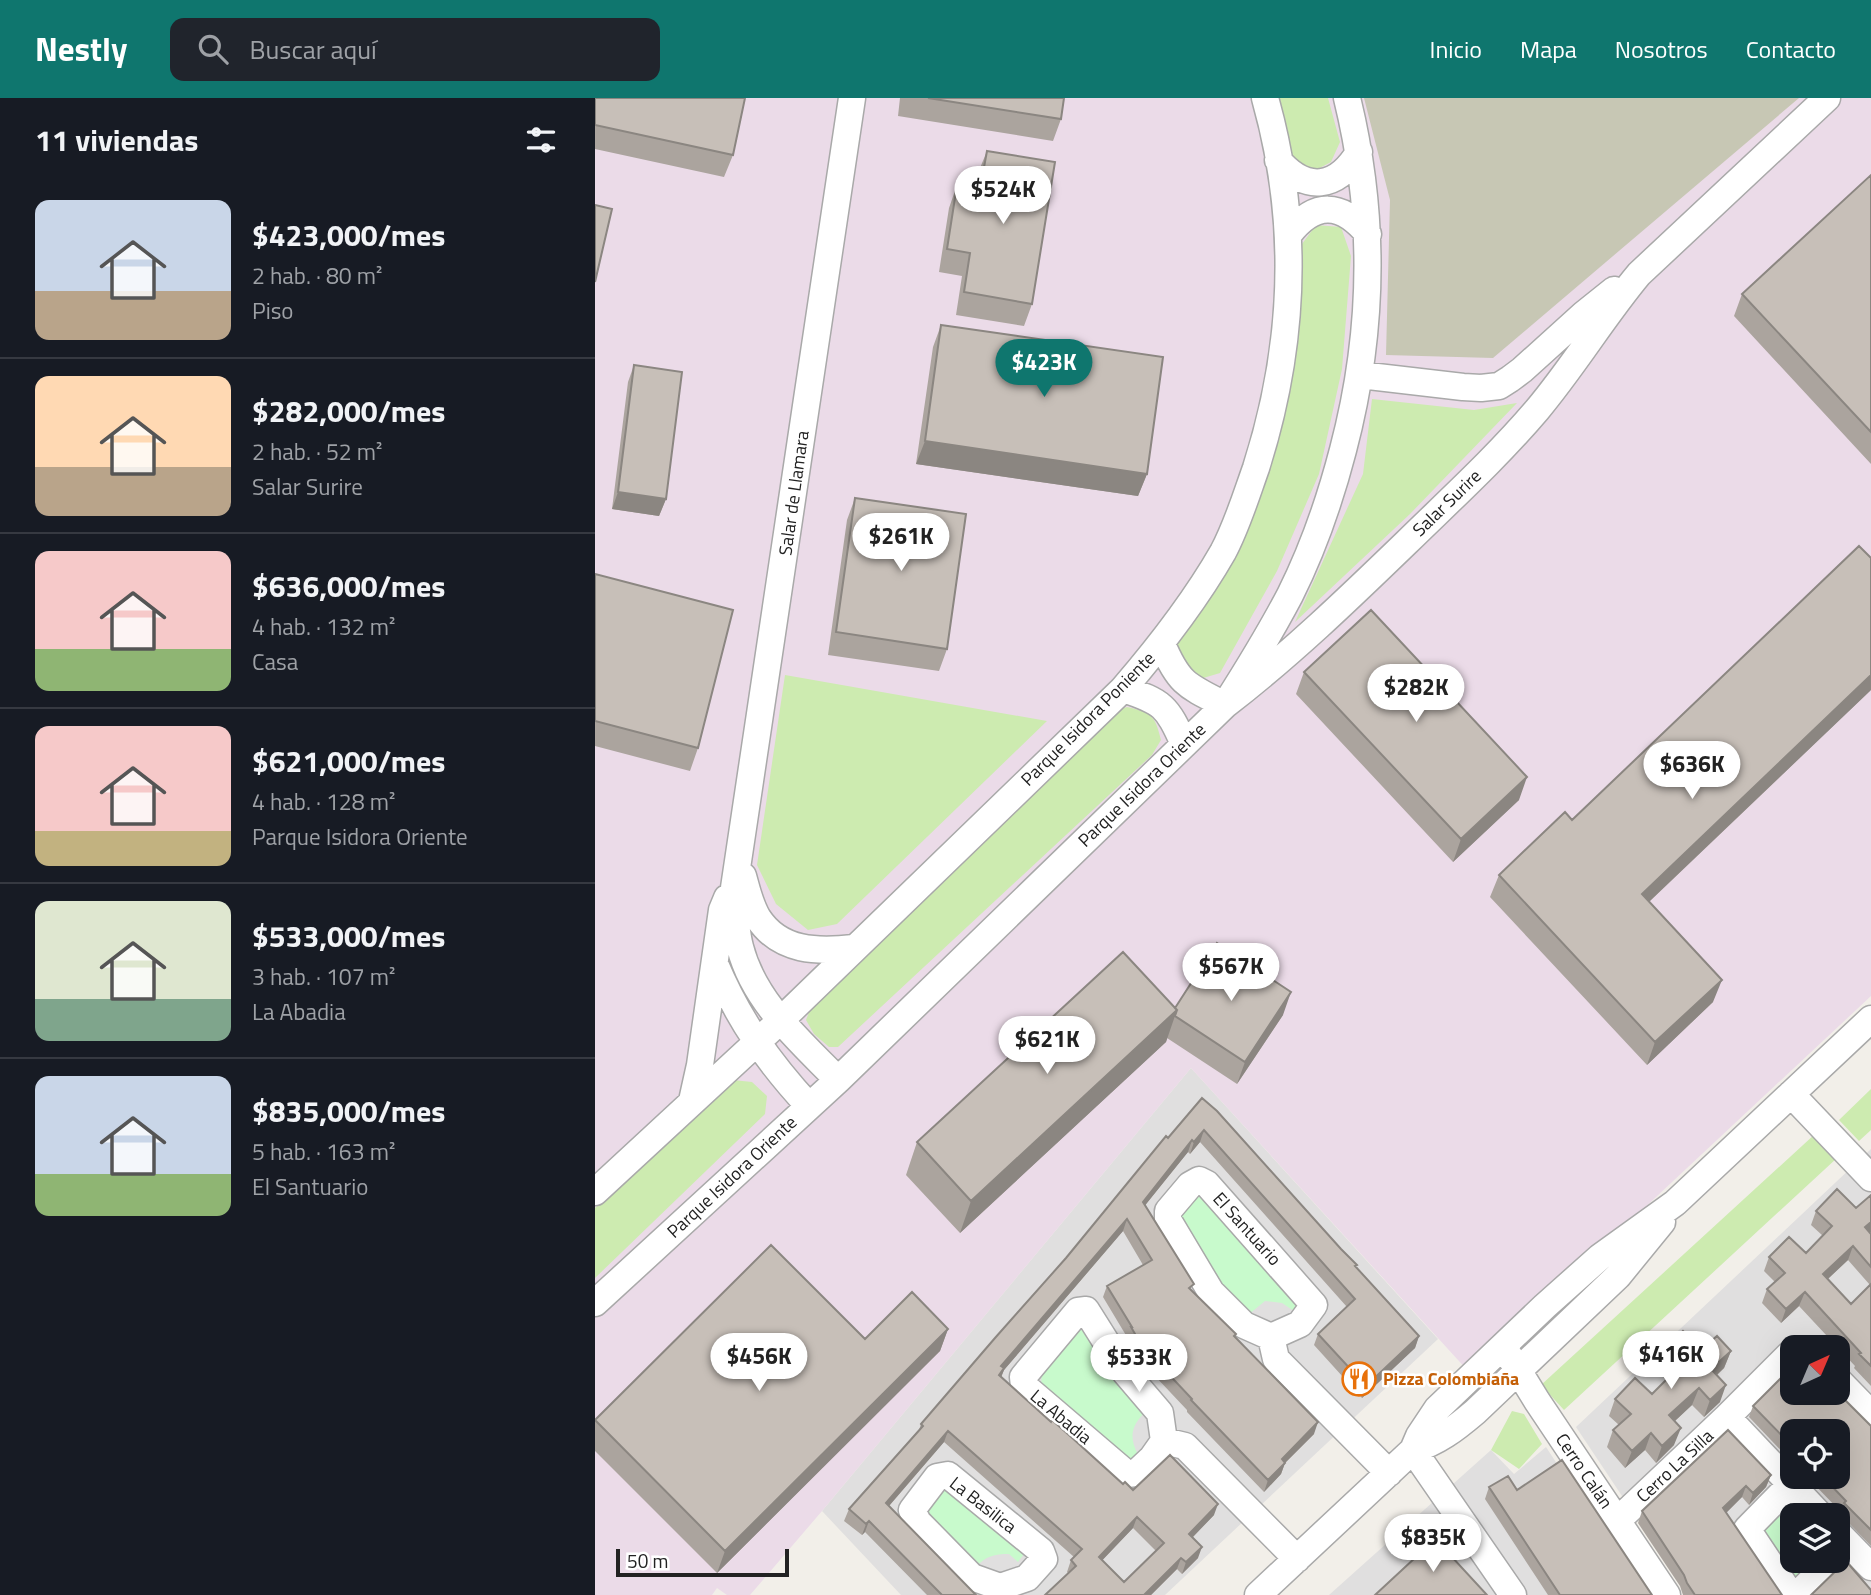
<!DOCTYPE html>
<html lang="es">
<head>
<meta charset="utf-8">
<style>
  body { margin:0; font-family:"Titillium Web",sans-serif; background:#20242c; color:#f1f3f6; height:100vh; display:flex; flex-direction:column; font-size:26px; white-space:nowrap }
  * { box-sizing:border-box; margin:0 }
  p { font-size:23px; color:#9ea1a6 }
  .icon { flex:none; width:38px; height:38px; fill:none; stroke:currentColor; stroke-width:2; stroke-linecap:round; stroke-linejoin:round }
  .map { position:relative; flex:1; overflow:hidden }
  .details { display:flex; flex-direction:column; background:#171b24; width:595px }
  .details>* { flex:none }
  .needle { width:46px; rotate:44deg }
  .buttons { position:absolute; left:1185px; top:1237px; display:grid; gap:14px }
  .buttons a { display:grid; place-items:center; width:70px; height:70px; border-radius:14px; background:#171b24; box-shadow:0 7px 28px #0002; font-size:35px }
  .scale { position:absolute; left:21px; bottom:18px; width:173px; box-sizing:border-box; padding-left:7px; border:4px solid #222; border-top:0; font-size:19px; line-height:24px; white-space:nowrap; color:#222; -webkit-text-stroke:5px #fff; paint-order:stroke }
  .price { position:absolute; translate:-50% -60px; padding:0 16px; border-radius:24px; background:#fff; color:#222; font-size:23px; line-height:46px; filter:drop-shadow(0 2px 4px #0008) }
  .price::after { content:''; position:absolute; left:50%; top:42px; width:21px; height:16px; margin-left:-10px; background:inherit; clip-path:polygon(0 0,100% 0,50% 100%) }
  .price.on { background:#0f766e; color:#fff }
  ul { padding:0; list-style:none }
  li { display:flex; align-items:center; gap:21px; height:175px; padding:0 35px }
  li+li { border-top:2px solid #363941 }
  li span { display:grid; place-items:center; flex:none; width:196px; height:140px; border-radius:14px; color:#555 }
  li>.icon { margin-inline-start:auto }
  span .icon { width:84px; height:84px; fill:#fffc; stroke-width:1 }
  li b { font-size:30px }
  h2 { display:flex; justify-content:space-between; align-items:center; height:84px; padding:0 35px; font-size:30px }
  header { display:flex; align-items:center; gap:42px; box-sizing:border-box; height:98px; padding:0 35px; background:#0f766e; color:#fff }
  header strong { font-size:33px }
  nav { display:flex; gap:38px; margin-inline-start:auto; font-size:24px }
  .search { width:490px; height:63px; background:#20242c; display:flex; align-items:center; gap:18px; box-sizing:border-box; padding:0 24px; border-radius:14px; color:#9ea1a6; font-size:26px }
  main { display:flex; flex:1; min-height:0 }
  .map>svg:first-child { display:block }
  .residential { fill:#e0dfdf; fill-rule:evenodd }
  .industrial { fill:#ebdbe8 }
  .construction { fill:#c7c7b4 }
  .grass { fill:#cdebb0 }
  .park { fill:#c8facc }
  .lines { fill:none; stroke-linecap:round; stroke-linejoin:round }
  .minor-casing { stroke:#a9a9a9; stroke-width:29 }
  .minor { stroke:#fff; stroke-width:26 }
  .wall { fill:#aba49e; fill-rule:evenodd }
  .shaded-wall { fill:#8b8681 }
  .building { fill:#c7bfb8; stroke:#8b8681; stroke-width:2; fill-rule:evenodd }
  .labels { text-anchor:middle; stroke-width:5; stroke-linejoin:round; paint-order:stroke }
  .street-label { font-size:18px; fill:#222; stroke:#fff }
  .food-label { font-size:18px; font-weight:bold; fill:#c56008; stroke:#fff; text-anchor:start }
</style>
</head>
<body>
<header>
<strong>Nestly</strong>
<div class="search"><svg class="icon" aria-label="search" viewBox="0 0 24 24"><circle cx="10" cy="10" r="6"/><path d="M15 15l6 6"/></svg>Buscar aquí</div>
<nav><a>Inicio</a><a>Mapa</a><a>Nosotros</a><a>Contacto</a></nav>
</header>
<main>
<section class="details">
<h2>11 viviendas<svg class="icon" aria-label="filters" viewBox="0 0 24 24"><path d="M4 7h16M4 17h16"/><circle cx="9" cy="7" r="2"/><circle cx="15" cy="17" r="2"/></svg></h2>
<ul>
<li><span style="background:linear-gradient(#c9d6e8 65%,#b9a48a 0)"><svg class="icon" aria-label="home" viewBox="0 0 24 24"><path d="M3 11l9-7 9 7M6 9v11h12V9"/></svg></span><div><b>$423,000/mes</b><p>2 hab. · 80 m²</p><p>Piso</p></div></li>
<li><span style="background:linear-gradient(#ffd9b3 65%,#b9a48a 0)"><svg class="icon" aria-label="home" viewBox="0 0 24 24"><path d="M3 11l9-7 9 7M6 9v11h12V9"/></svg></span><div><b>$282,000/mes</b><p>2 hab. · 52 m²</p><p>Salar Surire</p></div></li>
<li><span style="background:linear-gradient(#f6c9c9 70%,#8fb573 0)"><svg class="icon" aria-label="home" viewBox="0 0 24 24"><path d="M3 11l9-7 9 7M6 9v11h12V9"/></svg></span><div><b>$636,000/mes</b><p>4 hab. · 132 m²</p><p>Casa</p></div></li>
<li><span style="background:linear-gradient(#f6c9c9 75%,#c2b280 0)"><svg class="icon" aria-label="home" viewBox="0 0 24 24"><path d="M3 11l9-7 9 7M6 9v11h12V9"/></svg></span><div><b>$621,000/mes</b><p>4 hab. · 128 m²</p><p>Parque Isidora Oriente</p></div></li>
<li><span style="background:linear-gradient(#dfe7d0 70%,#7fa58c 0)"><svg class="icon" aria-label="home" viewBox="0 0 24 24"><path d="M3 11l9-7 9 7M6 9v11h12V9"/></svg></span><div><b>$533,000/mes</b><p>3 hab. · 107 m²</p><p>La Abadia</p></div></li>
<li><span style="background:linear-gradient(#c9d6e8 70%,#8fb573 0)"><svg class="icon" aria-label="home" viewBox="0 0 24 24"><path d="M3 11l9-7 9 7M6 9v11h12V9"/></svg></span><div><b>$835,000/mes</b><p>5 hab. · 163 m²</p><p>El Santuario</p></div></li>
</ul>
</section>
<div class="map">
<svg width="1276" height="1497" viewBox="0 0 1276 1497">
  <rect width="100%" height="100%" fill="#f2efe9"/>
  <path class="residential" d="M 596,970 L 843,1241 L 570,1497 L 306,1497 L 227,1413 Z
    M 1276,1051 L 1276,1497 L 1093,1497 L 981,1329 ZM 1197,1250 L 1242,1250 L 1242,1295 L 1197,1295 ZM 1197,1334 L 1242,1334 L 1242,1379 L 1197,1379 ZM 1197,1418 L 1242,1418 L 1242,1463 L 1197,1463 Z
    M 951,1349 L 1048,1497 L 734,1497 L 896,1352 L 919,1376 Z"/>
  <path class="industrial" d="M 0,0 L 1276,0 L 1276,898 L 874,1274 L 596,970 L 227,1413 L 155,1497 L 132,1497 L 122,1490 L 117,1497 L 0,1497 Z"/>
  <path class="construction" d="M 769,0 L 1204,0 L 898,260 L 791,257 L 795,102 Z"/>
  <path class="grass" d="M 674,0 L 733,0 L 745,44 L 736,64 L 721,72 L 703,68 L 689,52 Z
    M 721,127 L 746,129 L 756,158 L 747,271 L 724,376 L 682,473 L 625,575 L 605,581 L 587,566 L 579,550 L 646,438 L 681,351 L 701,250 L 707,182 L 704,150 Z
    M 777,301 L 879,312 L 922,305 L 815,416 L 700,524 L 768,376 Z
    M 190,577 L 452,623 L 242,826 L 213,832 L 181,806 L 162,767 Z
    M 532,609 C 557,615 560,617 566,642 L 557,657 L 243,949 L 234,949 L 219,936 L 211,922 L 216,909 L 521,613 Z
    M 138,982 L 157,984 L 172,998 L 170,1016 L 0,1180 L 0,1110 Z
    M 1276,991 L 1276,1032 L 1264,1043 L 1244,1022 Z
    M 1220,1036 L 1242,1060 L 969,1312 L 946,1287 Z
    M 917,1313 L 929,1316 L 947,1346 L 924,1371 L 896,1352 Z"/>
  <path class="park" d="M 602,1098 L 611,1100 L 704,1207 L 699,1213 L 687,1205 L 670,1203 L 653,1217 L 631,1196 L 585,1122 L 587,1113 Z
    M 484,1230 L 492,1236 L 516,1278 L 552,1312 C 537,1327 533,1337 543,1357 L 539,1367 L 446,1290 L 447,1270 Z
    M 350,1384 L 429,1456 L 423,1464 L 414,1456 C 399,1456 391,1458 381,1469 L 375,1467 L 327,1408 Z
    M 1192,1401 L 1208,1417 L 1197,1418 L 1197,1463 L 1222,1463 L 1200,1484 L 1165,1432 Z"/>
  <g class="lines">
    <defs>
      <path id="minor" d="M 683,62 C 711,95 742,91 764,54
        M 694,136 C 720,103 746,104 773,136
        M 765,277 L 868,289 L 886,290 L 904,288 L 915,281 L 927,272 L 989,216 L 1019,192
        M 567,546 C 584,586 592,588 630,607 C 695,557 753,501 812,444 C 856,401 902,359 942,312 C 979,268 1008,219 1044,176 L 1232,0
        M 528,591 C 568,604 572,608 589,646
        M 148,778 C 152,792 155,807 163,820 C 185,854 223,854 259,850
        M 120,866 C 143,921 174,965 214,1008
        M 243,982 C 205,943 159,904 145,849 C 140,830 140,810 139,790 L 257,0
        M 1196,996 L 1276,1080
        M 97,1003 L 105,967 L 127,812 L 132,800
        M 604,1082 L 612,1086 L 719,1207 L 705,1226 L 676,1239 L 649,1227 L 616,1194 L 573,1122 L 573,1113 L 595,1087 Z
        M 0,1094 L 186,922 L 528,591 C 565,548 600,503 628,454 C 642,428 651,398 661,370 C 700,248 705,124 670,0
        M 0,1205 L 243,982 L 630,607 C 653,571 675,535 695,497 C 718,451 735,402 748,352 C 779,235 781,118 752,0
        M 491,1212 L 530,1274 L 565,1315 L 569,1343 L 557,1360 L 541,1375 L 532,1376 L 429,1288 L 428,1279 L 483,1213 Z
        M 676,1239 L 681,1261 L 794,1375
        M 915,1259 L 942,1303 L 1072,1497
        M 1242,1281 L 1276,1316
        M 1132,1319 L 1226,1418
        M 569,1343 L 590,1348 L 702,1461
        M 818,1352 L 824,1338 L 842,1311 L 950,1208 L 1005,1159 L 1080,1105 L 1276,921
        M 818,1352 L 918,1497
        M 353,1377 L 446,1453 L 449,1461 L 432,1480 L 405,1489 L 377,1479 L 323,1424 L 317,1412 L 342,1379 Z
        M 1022,1423 L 1132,1319 L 1197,1254
        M 1242,1434 L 1276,1469
        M 663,1497 L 818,1352 C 843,1344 860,1331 880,1314 L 1023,1178 L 1067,1124
        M 1196,1497 L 1152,1431 L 1196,1386
        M 1202,1497 L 1236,1463"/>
    </defs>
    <use href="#minor" class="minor-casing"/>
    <use href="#minor" class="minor"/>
  </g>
  <path class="wall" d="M 0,0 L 138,57 L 129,79 L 0,51 Z
    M 305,0 L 469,0 L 466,21 L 458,43 L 303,18 Z
    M 392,53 L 437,206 L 429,228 L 361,217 L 367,178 L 344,174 L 354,110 L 362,87 L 381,91 L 383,75 Z
    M 1276,77 L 1276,366 L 1139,218 L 1147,196 Z
    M 346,227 L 552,376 L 543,398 L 321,366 L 338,249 Z
    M 39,267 L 71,401 L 64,418 L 17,411 L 33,284 Z
    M 260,400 L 352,551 L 344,573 L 233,557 L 252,422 Z
    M 0,476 L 103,650 L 95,673 L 0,648 Z
    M 709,574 L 924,702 L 858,764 L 701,596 Z
    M 1276,592 L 1054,804 L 1118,904 L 1052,967 L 895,799 L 904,777 L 977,722 Z
    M 580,910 L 688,917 L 642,986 L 572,940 L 571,944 L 365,1135 L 311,1077 L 322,1044 Z
    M 607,1000 L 746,1151 L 762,1167 L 761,1169 L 824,1238 L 820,1250 L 767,1300 L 719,1247 L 723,1236 L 752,1209 L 605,1044 L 595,1056 L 593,1054 L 550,1107 L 597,1193 L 641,1236 L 640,1238 L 719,1336 L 690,1365 L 686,1376 L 669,1394 L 592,1314 L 592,1312 L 542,1259 L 531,1241 L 532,1239 L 508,1199 L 512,1188 L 548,1167 L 528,1133 L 409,1272 L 406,1279 L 528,1386 L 538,1392 L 619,1417 L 598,1439 L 603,1460 L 587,1476 L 582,1471 L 556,1497 L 450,1497 L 473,1475 L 472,1474 L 476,1462 L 479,1459 L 349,1344 L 294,1408 L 381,1497 L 332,1497 L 270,1434 L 267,1437 L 249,1423 L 254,1411 L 324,1332 L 326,1326 L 471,1160 ZM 538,1430 L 561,1453 L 529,1484 L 507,1462 Z
    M 1221,1113 L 1276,1136 L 1276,1288 L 1259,1270 L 1260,1268 L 1204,1208 L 1186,1225 L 1167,1205 L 1172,1191 L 1180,1184 L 1169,1173 L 1174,1159 L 1211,1155 L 1228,1138 L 1216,1127 ZM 1253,1162 L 1275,1187 L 1256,1206 L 1233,1181 Z
    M 353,1231 L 345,1253 L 122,1475 L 0,1353 L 0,1322 L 270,1241 Z
    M 1107,1251 L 1136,1253 L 1129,1270 L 1122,1277 L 1125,1304 L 1109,1319 L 1097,1307 L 1080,1323 L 1079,1347 L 1061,1365 L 1050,1352 L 1030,1370 L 1012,1349 L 1018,1332 L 1024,1327 L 1014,1318 L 1020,1301 L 1057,1296 L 1071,1282 L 1061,1271 L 1067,1254 Z
    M 1158,1308 L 1276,1328 L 1276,1448 L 1245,1416 L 1246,1414 L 1212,1379 L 1242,1379 L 1197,1334 L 1197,1364 L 1154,1319 Z
    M 1176,1377 L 1171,1389 L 1154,1407 L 1147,1399 L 1131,1415 L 1187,1497 L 1088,1497 L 1085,1488 L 1043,1425 L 1047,1413 Z
    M 894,1389 L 922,1392 L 1057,1497 L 953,1497 L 890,1401 Z"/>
  <path class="shaded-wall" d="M 330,343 L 552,376 L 543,398 L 321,366 Z
    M 23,394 L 71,401 L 64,418 L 17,411 Z
    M 1276,577 L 1276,592 L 1038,819 L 1047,796 Z
    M 932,679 L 924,702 L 858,764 L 866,741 Z
    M 1127,882 L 1118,904 L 1052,967 L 1060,944 Z
    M 696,894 L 688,917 L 642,986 L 650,964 Z
    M 582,912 L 571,944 L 365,1135 L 376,1103 Z
    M 609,1032 L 605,1044 L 595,1056 L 599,1044 Z
    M 597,1042 L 593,1054 L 544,1115 L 548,1104 Z
    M 532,1121 L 528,1133 L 409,1272 L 405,1282 L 399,1288 L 406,1268 Z
    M 1276,1124 L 1276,1134 L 1265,1143 L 1270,1129 Z
    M 1258,1148 L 1253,1162 L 1223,1190 L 1228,1176 Z
    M 1210,1194 L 1204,1208 L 1186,1225 L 1191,1211 Z
    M 353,1231 L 345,1253 L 122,1475 L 130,1453 Z
    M 824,1238 L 820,1250 L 767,1300 L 771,1288 Z
    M 1136,1253 L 1129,1270 L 1110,1288 L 1116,1271 Z
    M 1131,1287 L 1125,1304 L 1109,1319 L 1115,1302 Z
    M 1104,1290 L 1097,1307 L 1068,1334 L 1074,1317 Z
    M 723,1324 L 719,1336 L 690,1365 L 686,1376 L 669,1394 L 673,1382 L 687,1361 Z
    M 1086,1330 L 1079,1347 L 1061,1365 L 1067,1348 Z
    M 353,1333 L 349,1344 L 287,1416 L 291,1405 Z
    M 1056,1335 L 1050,1352 L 1030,1370 L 1037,1353 Z
    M 1176,1377 L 1171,1389 L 1154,1407 L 1158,1395 Z
    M 1151,1388 L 1147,1399 L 1124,1422 L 1128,1410 Z
    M 623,1406 L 619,1417 L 590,1447 L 594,1436 Z
    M 542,1419 L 538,1430 L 500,1470 L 504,1459 Z
    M 274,1423 L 270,1434 L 267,1437 L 271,1426 Z
    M 607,1449 L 603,1460 L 587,1476 L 591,1464 Z
    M 863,1450 L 859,1462 L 856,1458 Z
    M 586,1460 L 582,1471 L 556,1497 L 549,1497 Z"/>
  <path class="building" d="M 0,0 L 150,0 L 138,57 L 0,27 Z
    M 333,0 L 469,0 L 466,21 Z
    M 392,53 L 460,64 L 437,206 L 369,194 L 375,155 L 352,151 L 362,87 L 385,91 Z
    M 1276,77 L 1276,334 L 1147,196 Z
    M 0,107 L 17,111 L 0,184 Z
    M 346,227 L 568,259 L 552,376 L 330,343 Z
    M 39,267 L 87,274 L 71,401 L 23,394 Z
    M 260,400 L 371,416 L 352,551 L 241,534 Z
    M 1264,448 L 1276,460 L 1276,577 L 1047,796 L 1127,882 L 1060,944 L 904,777 L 970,714 L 977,722 Z
    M 0,476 L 138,512 L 103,650 L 0,623 Z
    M 776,512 L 932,679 L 866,741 L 709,574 Z
    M 622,845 L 696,894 L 650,964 L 580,918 L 582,912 L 580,910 Z
    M 528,854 L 582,912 L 376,1103 L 322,1044 Z
    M 607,1000 L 622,1013 L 746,1151 L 762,1167 L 760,1168 L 824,1238 L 771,1288 L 723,1236 L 760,1201 L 609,1032 L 599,1044 L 597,1042 L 548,1104 L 599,1186 L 594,1190 L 641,1236 L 639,1238 L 723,1324 L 687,1361 L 690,1365 L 673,1382 L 596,1302 L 597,1301 L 547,1248 L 536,1229 L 537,1229 L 512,1188 L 557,1162 L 532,1121 L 406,1268 L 409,1270 L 404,1277 L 456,1324 L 457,1322 L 474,1337 L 528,1386 L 530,1384 L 538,1392 L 575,1357 L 623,1406 L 594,1436 L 607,1449 L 591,1464 L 586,1460 L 549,1497 L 450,1497 L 481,1468 L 476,1462 L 487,1451 L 353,1333 L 291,1405 L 381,1497 L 347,1497 L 274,1423 L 271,1426 L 254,1411 L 328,1328 L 326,1326 L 400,1240 L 471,1160 L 571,1038 L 573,1040 ZM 542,1419 L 569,1445 L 529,1484 L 504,1459 Z
    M 1242,1091 L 1261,1110 L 1276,1097 L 1276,1124 L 1270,1129 L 1276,1136 L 1276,1169 L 1258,1148 L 1228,1176 L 1256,1206 L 1276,1186 L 1276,1268 L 1264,1256 L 1266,1255 L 1210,1194 L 1191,1211 L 1172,1191 L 1190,1175 L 1174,1159 L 1194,1139 L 1211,1155 L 1237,1128 L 1221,1113 Z
    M 176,1147 L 270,1241 L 317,1194 L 353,1231 L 130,1453 L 0,1322 Z
    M 1088,1233 L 1107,1251 L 1122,1238 L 1136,1253 L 1116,1271 L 1131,1287 L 1115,1302 L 1104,1290 L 1074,1317 L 1086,1330 L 1067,1348 L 1056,1335 L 1037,1353 L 1018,1332 L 1036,1316 L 1020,1301 L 1040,1280 L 1057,1296 L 1083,1270 L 1067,1254 Z
    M 1197,1269 L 1197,1295 L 1242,1295 L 1242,1294 L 1276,1328 L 1276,1432 L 1249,1405 L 1251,1403 L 1228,1379 L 1242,1379 L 1242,1334 L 1197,1334 L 1197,1348 L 1158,1308 Z
    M 1133,1332 L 1176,1377 L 1158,1395 L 1151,1388 L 1128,1410 L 1187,1497 L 1100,1497 L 1092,1485 L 1089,1477 L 1047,1413 Z
    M 967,1362 L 1057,1497 L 965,1497 L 894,1389 L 913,1378 L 922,1392 Z
    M 848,1434 L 863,1450 L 856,1458 L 892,1497 L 780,1497 Z
    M 1251,1463 L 1276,1492 L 1276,1497 L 1216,1497 Z"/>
  <defs>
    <symbol id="restaurant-ring" viewBox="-11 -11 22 22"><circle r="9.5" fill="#fff" stroke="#e8710a" stroke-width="1.5"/><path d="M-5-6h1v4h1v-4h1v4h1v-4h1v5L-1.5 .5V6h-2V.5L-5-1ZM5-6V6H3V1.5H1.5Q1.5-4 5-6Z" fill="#e8710a"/></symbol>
  </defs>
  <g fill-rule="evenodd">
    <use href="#restaurant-ring" x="745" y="1262" width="38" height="38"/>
  </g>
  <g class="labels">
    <g class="street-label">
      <text transform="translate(199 395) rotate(-82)" y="6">Salar de Llamara</text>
      <text transform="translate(852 405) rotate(-44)" y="6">Salar Surire</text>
      <text transform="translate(493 621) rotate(-45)" y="6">Parque Isidora Poniente</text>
      <text transform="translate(547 687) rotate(-44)" y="6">Parque Isidora Oriente</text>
      <text transform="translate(137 1079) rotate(-43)" y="6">Parque Isidora Oriente</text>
      <text transform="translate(652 1131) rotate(48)" y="6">El Santuario</text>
      <text transform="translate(466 1319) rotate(40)" y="6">La Abadia</text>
      <text transform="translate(1080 1368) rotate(-43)" y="6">Cerro La Silla</text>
      <text transform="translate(989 1373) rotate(56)" y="6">Cerro Calán</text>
      <text transform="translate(388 1407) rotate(38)" y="6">La Basilica</text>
    </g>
    <g class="food-label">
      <text x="788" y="1287">Pizza Colombiaña</text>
    </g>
  </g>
</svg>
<div class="buttons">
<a><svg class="needle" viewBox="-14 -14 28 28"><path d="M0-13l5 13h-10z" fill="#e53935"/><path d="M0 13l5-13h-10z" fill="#9ea1a6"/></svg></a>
<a><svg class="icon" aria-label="locate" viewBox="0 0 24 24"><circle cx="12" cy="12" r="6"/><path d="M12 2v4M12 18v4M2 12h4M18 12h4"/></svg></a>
<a><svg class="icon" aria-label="layers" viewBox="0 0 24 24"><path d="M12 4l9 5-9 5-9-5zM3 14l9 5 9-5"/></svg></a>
</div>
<div class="scale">50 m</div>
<b class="price" style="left:408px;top:128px">$524K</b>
<b class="price on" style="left:449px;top:301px">$423K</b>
<b class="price" style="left:306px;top:475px">$261K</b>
<b class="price" style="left:821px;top:626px">$282K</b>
<b class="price" style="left:1097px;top:703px">$636K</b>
<b class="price" style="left:636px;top:905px">$567K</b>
<b class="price" style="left:452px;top:978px">$621K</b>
<b class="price" style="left:1076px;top:1293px">$416K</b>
<b class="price" style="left:164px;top:1295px">$456K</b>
<b class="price" style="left:544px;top:1296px">$533K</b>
<b class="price" style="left:838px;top:1476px">$835K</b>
</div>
</main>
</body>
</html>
